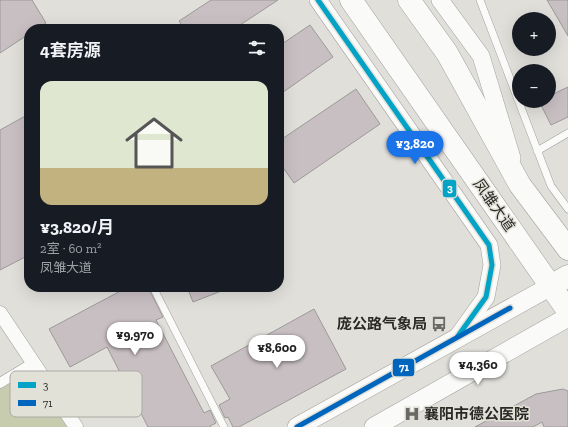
<!DOCTYPE html>
<html lang="zh">
<head>
<meta charset="utf-8">
<style>
  body { margin:0; font-family:"Zilla Slab","Noto Sans SC",serif; background:#242831; color:#f1f3f6; height:100vh; display:flex; flex-direction:column; font-size:15px; white-space:nowrap }
  * { box-sizing:border-box; margin:0 }
  p { font-size:13px; color:#9ea1a6 }
  .icon { flex:none; width:22px; height:22px; fill:none; stroke:currentColor; stroke-width:2; stroke-linecap:round; stroke-linejoin:round }
  .map { position:relative; flex:1; overflow:hidden }
  .side { position:absolute; left:24px; top:24px; width:260px; height:268px; display:flex; flex-direction:column; background:#171b24; border-radius:16px; box-shadow:0 4px 16px #0002 }
  .side>* { flex:none }
  .buttons { position:absolute; left:512px; top:12px; display:grid; gap:8px }
  .buttons a { display:grid; place-items:center; width:44px; height:44px; border-radius:50%; background:#171b24; box-shadow:0 4px 16px #0002; font-size:20px }
  .price { position:absolute; translate:-50% -34px; padding:0 9px; border-radius:14px; background:#fff; color:#222; font-size:13px; line-height:26px; filter:drop-shadow(0 1px 2px #0008) }
  .price::after { content:''; position:absolute; left:50%; top:24px; width:12px; height:9px; margin-left:-6px; background:inherit; clip-path:polygon(0 0,100% 0,50% 100%) }
  .price.current { background:#1a73e8; color:#fff }
  ul { padding:0; list-style:none }
  li { display:grid; align-content:center; gap:8px; height:212px; padding:0 16px }
  li+li { border-top:1px solid #363941 }
  li span { display:grid; place-items:center; height:124px; border-radius:12px; color:#555 }
  li>.icon { margin-inline-start:auto }
  span .icon { width:72px; height:72px; fill:#fffc; stroke-width:1 }
  li b { font-size:17px }
  h2 { display:flex; justify-content:space-between; align-items:center; height:48px; padding:0 16px; font-size:17px }
  .map>svg:first-child { display:block }
  .green { fill:#c8ccaf }
  .building { fill:#c8bfc3; stroke:#9c9a99 }
  .lines { fill:none; stroke-linecap:round; stroke-linejoin:round }
  .service-casing { stroke:#a2a19e; stroke-width:8 }
  .pedestrian-casing { stroke:#a2a19e; stroke-width:11 }
  .minor-casing { stroke:#a2a19e; stroke-width:15 }
  .tertiary-casing { stroke:#a2a19e; stroke-width:18 }
  .secondary-casing { stroke:#a2a19e; stroke-width:20 }
  .primary-casing { stroke:#a2a19e; stroke-width:23 }
  .service { stroke:#fafaf9; stroke-width:7 }
  .pedestrian { stroke:#fafaf9; stroke-width:10 }
  .minor { stroke:#fafaf9; stroke-width:14 }
  .tertiary { stroke:#fafaf9; stroke-width:17 }
  .secondary { stroke:#fafaf9; stroke-width:19 }
  .primary { stroke:#fafaf9; stroke-width:22 }
  .bus-1-casing { stroke:#e2e1d8; stroke-width:8 }
  .bus-2-casing { stroke:#e2e1d8; stroke-width:8 }
  .bus-1 { stroke:#02a3c6; stroke-width:5 }
  .bus-2 { stroke:#0065bd; stroke-width:5 }
  .labels { text-anchor:middle; stroke-width:3; stroke-linejoin:round; paint-order:stroke }
  .street-label { font-size:15px; fill:#2a2926; stroke:#e2e1d8 }
  .poi-label { font-size:15px; font-weight:bold; fill:#2a2926; stroke:#e2e1d8; text-anchor:end }
  .key { fill:#e2e1d8; stroke:#abaaa3; stroke-width:1 }
  .key-label { font-size:11px; fill:#2a2926 }
  .line-badge { stroke:#e2e1d8; stroke-width:1.5 }
  .badge-label { font-size:11px; text-anchor:middle; font-weight:bold; fill:#fff }
</style>
</head>
<body>
<div class="map">
<svg width="568" height="427" viewBox="0 0 568 427">
  <rect width="100%" height="100%" fill="#e0dfda"/>
  <path class="green" d="M 33,363 L 76,427 L 0,427 L 0,383 Z"/>
  <path class="building" d="M 0,0 L 32,0 L 46,23 L 37,29 L 29,29 L 29,34 L 0,53 Z
    M 211,0 L 278,0 L 234,29 L 184,29 L 179,21 Z
    M 547,0 L 568,0 L 568,36 Z
    M 310,25 L 333,57 L 279,95 L 279,46 Z
    M 568,87 L 568,117 L 551,125 L 539,101 L 549,101 L 549,96 Z
    M 356,89 L 380,124 L 294,183 L 279,162 L 279,141 Z
    M 29,114 L 29,255 L 0,270 L 0,130 Z
    M 128,287 L 148,287 L 163,317 L 156,320 L 204,413 L 210,410 L 216,423 L 210,426 L 211,427 L 148,427 L 107,347 L 70,367 L 49,329 Z
    M 187,287 L 229,287 L 229,288 L 193,302 Z
    M 314,309 L 346,369 L 239,427 L 233,427 L 228,417 L 225,418 L 219,405 L 230,399 L 211,366 Z
    M 563,389 L 568,391 L 568,427 L 544,427 L 542,422 L 533,427 L 475,427 L 536,394 Z"/>
  <g class="lines">
    <defs>
      <path id="service" d="M 480,0 L 551,186 L 568,209
        M 537,151 L 568,133
        M 153,287 L 224,427"/>
      <path id="pedestrian" d="M 0,383 L 33,363"/>
      <path id="minor" d="M 0,313 L 76,427"/>
      <path id="tertiary" d="M 318,0 L 489,245 L 492,265 L 486,297 L 458,336
        M 440,0 L 481,56 L 512,158"/>
      <path id="secondary" d="M 297,427 L 551,286
        M 374,427 L 568,317"/>
      <path id="primary" d="M 351,0 L 568,311
        M 409,0 L 447,53 L 520,185 L 568,249
        M 551,286 L 568,276"/>
    </defs>
    <use href="#service" class="service-casing"/>
    <use href="#pedestrian" class="pedestrian-casing"/>
    <use href="#minor" class="minor-casing"/>
    <use href="#tertiary" class="tertiary-casing"/>
    <use href="#secondary" class="secondary-casing"/>
    <use href="#primary" class="primary-casing"/>
    <use href="#service" class="service"/>
    <use href="#pedestrian" class="pedestrian"/>
    <use href="#minor" class="minor"/>
    <use href="#tertiary" class="tertiary"/>
    <use href="#secondary" class="secondary"/>
    <use href="#primary" class="primary"/>
    <defs>
      <path id="bus-1" d="M 318,0 L 489,245 L 492,265 L 486,297 L 458,336"/>
      <path id="bus-2" d="M 297,427 L 510,308"/>
    </defs>
    <use href="#bus-1" class="bus-1-casing"/>
    <use href="#bus-2" class="bus-2-casing"/>
    <use href="#bus-1" class="bus-1"/>
    <use href="#bus-2" class="bus-2"/>
  </g>
  <defs>
    <symbol id="bus-bare" viewBox="-9 -9 18 18"><path d="M-5-6H5V4H4V6H2V4H-2V6H-4V4H-5ZM-3.5-4V0h7V-4ZM-3.5 1.2v1.5H-2V1.2ZM2 1.2v1.5H3.5V1.2Z" fill="#6a6965" stroke="#e2e1d8" stroke-width="2.5" paint-order="stroke"/></symbol>
    <symbol id="hospital-bare" viewBox="-9 -9 18 18"><path d="M-5-5h3v3.5h4V-5h3V5h-3V1.5h-4V5h-3Z" fill="#6a6965" stroke="#e2e1d8" stroke-width="2.5" paint-order="stroke"/></symbol>
  </defs>
  <g fill-rule="evenodd">
    <use href="#bus-bare" x="428" y="313" width="22" height="22"/>
    <use href="#hospital-bare" x="401" y="403" width="22" height="22"/>
  </g>
  <g class="labels">
    <g class="street-label">
      <text transform="translate(494 205) rotate(55)" y="5">凤雏大道</text>
    </g>
    <g class="poi-label">
      <text x="427" y="329">庞公路气象局</text>
      <text x="424" y="419" text-anchor="start">襄阳市德公医院</text>
    </g>
  </g>
  <rect x="10" y="371" width="132" height="46" rx="6" class="key"/>
  <rect x="18" y="382" width="18" height="6" fill="#02a3c6"/>
  <rect x="18" y="400" width="18" height="6" fill="#0065bd"/>
  <g class="key-label">
    <text x="43" y="389">3</text>
    <text x="43" y="407">71</text>
  </g>
  <g class="line-badge">
    <rect x="442" y="179" width="15" height="19" rx="4" fill="#02a3c6"/>
    <rect x="392" y="358" width="23" height="19" rx="4" fill="#0065bd"/>
  </g>
  <g class="badge-label">
    <text x="450" y="192">3</text>
    <text x="404" y="371">71</text>
  </g>
</svg>
<div class="buttons">
<a>+</a>
<a>−</a>
</div>
<b class="price current" style="left:415px;top:165px">¥3,820</b>
<b class="price" style="left:135px;top:356px">¥9,970</b>
<b class="price" style="left:277px;top:369px">¥8,600</b>
<b class="price" style="left:478px;top:386px">¥4,360</b>
<section class="side">
<h2>4套房源<svg class="icon" aria-label="filters" viewBox="0 0 24 24"><path d="M4 7h16M4 17h16"/><circle cx="9" cy="7" r="2"/><circle cx="15" cy="17" r="2"/></svg></h2>
<ul>
<li><span style="background:linear-gradient(#dfe7d0 70%,#c2b280 0)"><svg class="icon" aria-label="home" viewBox="0 0 24 24"><path d="M3 11l9-7 9 7M6 9v11h12V9"/></svg></span><div><b>¥3,820/月</b><p>2室 · 60 m²</p><p>凤雏大道</p></div></li>
</ul>
</section>
</div>
</body>
</html>
